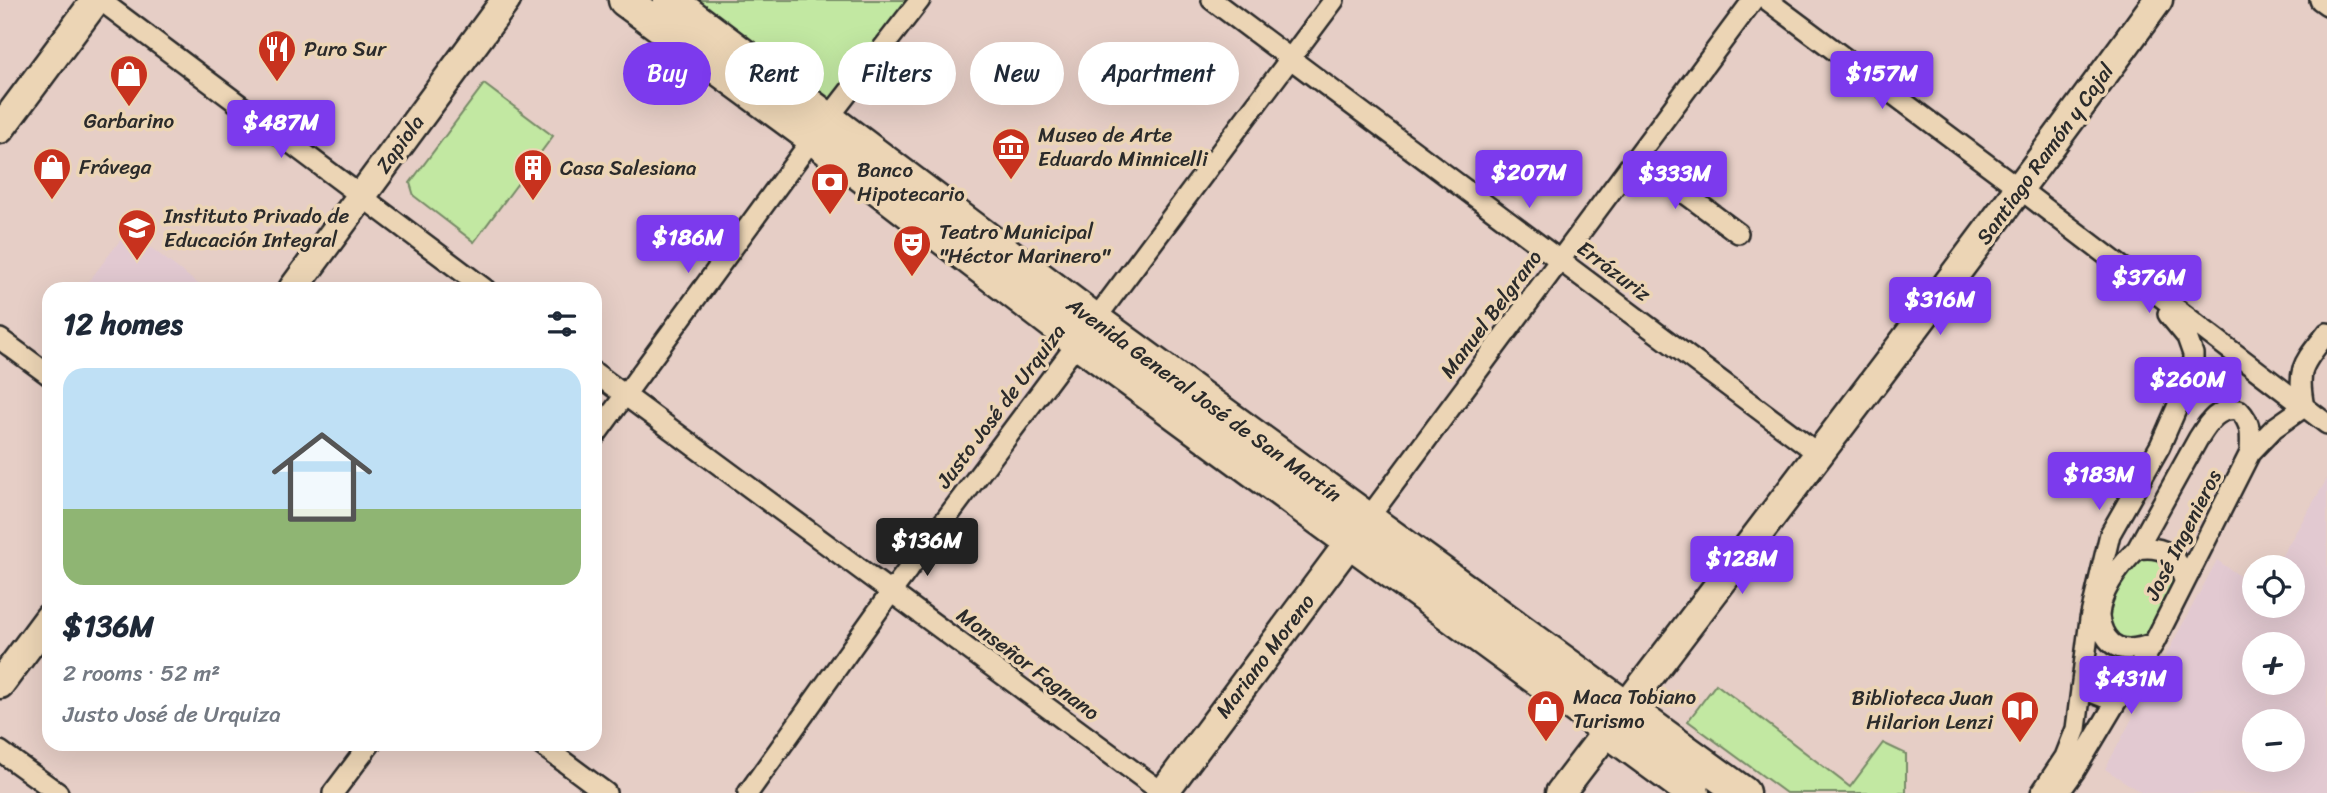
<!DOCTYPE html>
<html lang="en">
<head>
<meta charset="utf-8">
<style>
  body { margin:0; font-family:Sriracha,sans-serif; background:#f6f6f7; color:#1f2937; height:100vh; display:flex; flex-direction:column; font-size:26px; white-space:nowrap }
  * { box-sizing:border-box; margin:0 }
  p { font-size:23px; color:#747a83 }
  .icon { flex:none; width:38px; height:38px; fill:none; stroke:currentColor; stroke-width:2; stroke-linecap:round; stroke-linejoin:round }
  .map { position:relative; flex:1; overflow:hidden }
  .drawer { position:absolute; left:42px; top:282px; width:560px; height:469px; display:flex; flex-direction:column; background:#fff; border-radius:21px; box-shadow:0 7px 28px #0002 }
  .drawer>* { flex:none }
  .top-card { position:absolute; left:623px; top:42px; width:665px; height:63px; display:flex; gap:14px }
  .controls { position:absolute; left:2242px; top:555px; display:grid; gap:14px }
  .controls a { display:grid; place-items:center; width:63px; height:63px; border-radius:50%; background:#fff; box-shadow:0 7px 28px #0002; font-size:35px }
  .price { position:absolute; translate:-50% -60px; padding:0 16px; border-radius:7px; background:#7c3aed; color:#fff; font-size:23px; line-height:46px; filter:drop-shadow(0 2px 4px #0008) }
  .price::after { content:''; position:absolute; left:50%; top:42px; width:21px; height:16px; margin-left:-10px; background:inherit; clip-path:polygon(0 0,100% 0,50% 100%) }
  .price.active { background:#222; color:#fff }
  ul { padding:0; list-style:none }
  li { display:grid; align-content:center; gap:14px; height:371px; padding:0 21px }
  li+li { border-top:2px solid #e0e1e3 }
  li span { display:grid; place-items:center; height:217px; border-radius:21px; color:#555 }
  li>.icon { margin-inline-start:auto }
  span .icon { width:126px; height:126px; fill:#fffc; stroke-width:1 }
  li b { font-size:30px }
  h2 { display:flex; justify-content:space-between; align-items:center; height:84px; padding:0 21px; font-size:30px }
  .chip { padding:0 24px; border-radius:32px; background:#fff; box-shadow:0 7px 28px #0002; font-size:24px; line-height:63px }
  .chip.active { background:#7c3aed; color:#fff }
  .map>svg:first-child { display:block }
  .built { fill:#e2c9d1; fill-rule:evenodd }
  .green { fill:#c2e8a2; stroke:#768a66; stroke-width:2 }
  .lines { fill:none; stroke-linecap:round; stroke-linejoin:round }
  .street-casing { stroke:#2b2b2b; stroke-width:24 }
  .secondary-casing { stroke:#2b2b2b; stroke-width:33 }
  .primary-casing { stroke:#2b2b2b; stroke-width:37 }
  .street { stroke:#ecd5b5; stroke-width:19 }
  .secondary { stroke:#ecd5b5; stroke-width:28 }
  .primary { stroke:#ecd5b5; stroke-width:32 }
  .labels { text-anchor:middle; stroke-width:7; stroke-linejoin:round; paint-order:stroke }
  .poi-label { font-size:21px; fill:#2b2b2b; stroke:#ecd5b5; text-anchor:start }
  .street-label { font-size:21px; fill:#2b2b2b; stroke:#ecd5b5 }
</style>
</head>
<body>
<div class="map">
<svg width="2327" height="793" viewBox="0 0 2327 793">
  <rect width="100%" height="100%" fill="#e6cec6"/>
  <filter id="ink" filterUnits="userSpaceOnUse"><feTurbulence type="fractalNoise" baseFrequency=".0143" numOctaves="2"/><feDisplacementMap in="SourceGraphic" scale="14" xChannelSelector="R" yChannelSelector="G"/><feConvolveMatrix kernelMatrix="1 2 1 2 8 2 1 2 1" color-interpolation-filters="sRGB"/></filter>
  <g filter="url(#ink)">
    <path class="built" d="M 128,230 L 180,270 L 205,289 L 91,289 L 86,285 Z
      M 2327,479 L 2327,793 L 2142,793 L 2105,769 L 2217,560 L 2254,586 L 2254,606 L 2292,606 L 2292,567 L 2275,567 ZM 2254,644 L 2292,644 L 2292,682 L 2254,682 ZM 2254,721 L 2292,721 L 2292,760 L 2254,760 Z"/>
    <path class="green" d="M 670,0 L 920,0 L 828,119 Z
      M 484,84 L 553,136 L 474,242 L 414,196 L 410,183 Z
      M 2144,554 L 2170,563 L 2175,581 L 2163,610 L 2146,638 L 2128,642 L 2115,637 C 2113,630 2108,623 2107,616 C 2105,596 2132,569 2144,554 Z
      M 1716,684 L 1850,787 L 1883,743 L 1906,754 L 1906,793 L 1786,793 L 1688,721 Z"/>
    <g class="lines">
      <defs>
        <path id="street" d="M 100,0 L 485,289
          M 1212,0 L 1820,455
          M 1767,0 L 2020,189 L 2327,424
          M 2320,0 L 2327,5
          M 1636,157 L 1738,233
          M 0,339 L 49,375
          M 595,373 L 1163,793
          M 2304,407 C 2296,367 2304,363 2327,333
          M 595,436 L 813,138 L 920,0
          M 1367,520 L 1753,0
          M 2137,549 L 2198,439 C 2208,423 2218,406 2239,410 C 2252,424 2251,435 2250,453
          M 2154,643 C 2134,651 2113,654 2103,631 C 2101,626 2099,620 2099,615 C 2101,590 2120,566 2137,549 C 2161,545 2180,554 2184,581
          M 2081,688 L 2116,702
          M 540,744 L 606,793
          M 0,751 L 58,793
          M 333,793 L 370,744
          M 748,793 L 892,591 L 1334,0
          M 2041,793 L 2065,757 L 2076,729 L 2090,619 L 2110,534 L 2160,446 L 2193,371 L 2193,354 L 2187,337 L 2168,314
          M 2059,793 L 2076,769 L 2116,702 L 2154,643 L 2250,453 L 2274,428 L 2304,407"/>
        <path id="secondary" d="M 0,129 L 96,0
          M 293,289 L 506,0
          M 0,684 L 49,618
          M 1163,793 L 1364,523
          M 1560,793 C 1761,530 1963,268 2158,0"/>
        <path id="primary" d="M 625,0 L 813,138 L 1077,341 L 1693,793
          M 670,0 L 1095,320 L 1743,793"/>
      </defs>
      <use href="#street" class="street-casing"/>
      <use href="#secondary" class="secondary-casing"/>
      <use href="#primary" class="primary-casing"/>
      <use href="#street" class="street"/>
      <use href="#secondary" class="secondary"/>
      <use href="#primary" class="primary"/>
    </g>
  </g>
  <defs>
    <symbol id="restaurant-pin" viewBox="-11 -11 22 30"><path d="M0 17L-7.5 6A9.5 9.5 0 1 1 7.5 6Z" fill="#c8321e" stroke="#ecd5b5"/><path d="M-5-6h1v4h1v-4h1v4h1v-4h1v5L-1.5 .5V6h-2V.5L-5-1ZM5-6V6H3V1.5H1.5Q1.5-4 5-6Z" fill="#fff"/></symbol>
    <symbol id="shop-pin" viewBox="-11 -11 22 30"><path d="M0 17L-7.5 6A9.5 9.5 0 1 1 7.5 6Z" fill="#c8321e" stroke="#ecd5b5"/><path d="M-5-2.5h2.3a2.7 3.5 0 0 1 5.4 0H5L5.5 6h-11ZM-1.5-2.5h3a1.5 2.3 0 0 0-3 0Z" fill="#fff"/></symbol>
    <symbol id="museum-pin" viewBox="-11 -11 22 30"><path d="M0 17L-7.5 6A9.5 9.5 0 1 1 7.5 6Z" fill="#c8321e" stroke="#ecd5b5"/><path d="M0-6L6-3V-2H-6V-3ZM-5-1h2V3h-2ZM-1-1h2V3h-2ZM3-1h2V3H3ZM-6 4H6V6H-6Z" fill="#fff"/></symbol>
    <symbol id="building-pin" viewBox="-11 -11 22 30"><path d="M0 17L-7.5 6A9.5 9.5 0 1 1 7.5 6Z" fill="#c8321e" stroke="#ecd5b5"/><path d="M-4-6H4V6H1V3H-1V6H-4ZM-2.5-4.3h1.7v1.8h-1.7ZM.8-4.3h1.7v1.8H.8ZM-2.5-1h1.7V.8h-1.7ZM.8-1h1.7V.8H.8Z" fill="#fff"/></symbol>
    <symbol id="bank-pin" viewBox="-11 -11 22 30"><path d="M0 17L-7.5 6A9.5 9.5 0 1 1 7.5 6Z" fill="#c8321e" stroke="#ecd5b5"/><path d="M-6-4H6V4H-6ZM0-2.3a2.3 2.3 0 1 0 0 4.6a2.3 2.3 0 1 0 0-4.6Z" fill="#fff"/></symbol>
    <symbol id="university-pin" viewBox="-11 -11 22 30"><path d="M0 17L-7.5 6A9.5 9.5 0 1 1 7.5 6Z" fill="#c8321e" stroke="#ecd5b5"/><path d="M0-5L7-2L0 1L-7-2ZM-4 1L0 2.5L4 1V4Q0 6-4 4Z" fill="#fff"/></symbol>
    <symbol id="theatre-pin" viewBox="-11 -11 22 30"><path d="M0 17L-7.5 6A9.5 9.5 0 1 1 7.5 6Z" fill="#c8321e" stroke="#ecd5b5"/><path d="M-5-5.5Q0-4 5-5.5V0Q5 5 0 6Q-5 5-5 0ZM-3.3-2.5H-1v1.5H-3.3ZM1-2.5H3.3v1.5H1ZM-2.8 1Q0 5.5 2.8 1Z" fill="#fff"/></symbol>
    <symbol id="library-pin" viewBox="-11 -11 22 30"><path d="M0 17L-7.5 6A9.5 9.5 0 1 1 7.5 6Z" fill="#c8321e" stroke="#ecd5b5"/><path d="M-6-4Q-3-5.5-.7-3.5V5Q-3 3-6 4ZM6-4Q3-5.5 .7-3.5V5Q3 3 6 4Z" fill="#fff"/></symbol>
  </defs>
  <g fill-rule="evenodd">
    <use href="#restaurant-pin" x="255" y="27" width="44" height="60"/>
    <use href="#shop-pin" x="107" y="52" width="44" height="60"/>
    <use href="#museum-pin" x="989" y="125" width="44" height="60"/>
    <use href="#shop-pin" x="30" y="145" width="44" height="60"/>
    <use href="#building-pin" x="511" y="146" width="44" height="60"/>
    <use href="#bank-pin" x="808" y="160" width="44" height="60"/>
    <use href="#university-pin" x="115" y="206" width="44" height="60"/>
    <use href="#theatre-pin" x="890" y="222" width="44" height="60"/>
    <use href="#shop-pin" x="1524" y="687" width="44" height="60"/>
    <use href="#library-pin" x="1998" y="688" width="44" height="60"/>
  </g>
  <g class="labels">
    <g class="poi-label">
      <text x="304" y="56">Puro Sur</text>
      <text x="129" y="128" text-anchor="middle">Garbarino</text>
      <text x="1038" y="142">Museo de Arte<tspan x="1038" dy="24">Eduardo Minnicelli</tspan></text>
      <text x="79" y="174">Frávega</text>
      <text x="560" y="175">Casa Salesiana</text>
      <text x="857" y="177">Banco<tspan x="857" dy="24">Hipotecario</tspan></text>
      <text x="164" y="223">Instituto Privado de<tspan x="164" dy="24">Educación Integral</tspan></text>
      <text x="939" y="239">Teatro Municipal<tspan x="939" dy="24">"Héctor Marinero"</tspan></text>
      <text x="1573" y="704">Maca Tobiano<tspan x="1573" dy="24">Turismo</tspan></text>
      <text x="1993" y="705" text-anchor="end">Biblioteca Juan<tspan x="1993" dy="24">Hilarion Lenzi</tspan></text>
    </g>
    <g class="street-label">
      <text transform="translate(400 144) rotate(-54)" y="7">Zapiola</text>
      <text transform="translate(2045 154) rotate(-54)" y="7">Santiago Ramón y Cajal</text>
      <text transform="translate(1614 271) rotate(37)" y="7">Errázuriz</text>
      <text transform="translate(1491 314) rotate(-53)" y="7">Manuel Belgrano</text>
      <text transform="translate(1204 400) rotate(36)" y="7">Avenida General José de San Martín</text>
      <text transform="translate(1001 406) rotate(-53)" y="7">Justo José de Urquiza</text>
      <text transform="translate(2183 535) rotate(-63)" y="7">José Ingenieros</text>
      <text transform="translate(1265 656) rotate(-53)" y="7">Mariano Moreno</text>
      <text transform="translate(1028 664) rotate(37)" y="7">Monseñor Fagnano</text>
    </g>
  </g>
</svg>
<div class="controls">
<a><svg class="icon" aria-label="locate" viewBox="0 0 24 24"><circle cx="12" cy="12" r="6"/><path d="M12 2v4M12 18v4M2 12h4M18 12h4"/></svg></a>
<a>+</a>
<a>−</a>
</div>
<b class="price" style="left:1882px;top:111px">$157M</b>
<b class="price" style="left:281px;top:160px">$487M</b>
<b class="price" style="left:1529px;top:210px">$207M</b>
<b class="price" style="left:1675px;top:211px">$333M</b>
<b class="price" style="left:688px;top:275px">$186M</b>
<b class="price" style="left:2149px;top:315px">$376M</b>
<b class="price" style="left:1940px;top:337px">$316M</b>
<b class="price" style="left:2188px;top:417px">$260M</b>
<b class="price" style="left:2099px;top:512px">$183M</b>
<b class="price active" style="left:927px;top:578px">$136M</b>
<b class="price" style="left:1742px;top:596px">$128M</b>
<b class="price" style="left:2131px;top:716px">$431M</b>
<div class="top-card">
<a class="chip active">Buy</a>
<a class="chip">Rent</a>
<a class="chip">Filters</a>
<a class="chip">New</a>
<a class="chip">Apartment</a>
</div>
<section class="drawer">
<h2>12 homes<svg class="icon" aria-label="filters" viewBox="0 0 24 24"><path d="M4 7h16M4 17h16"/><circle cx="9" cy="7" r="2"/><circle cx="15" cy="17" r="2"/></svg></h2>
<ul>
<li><span style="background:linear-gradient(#bfe0f5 65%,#8fb573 0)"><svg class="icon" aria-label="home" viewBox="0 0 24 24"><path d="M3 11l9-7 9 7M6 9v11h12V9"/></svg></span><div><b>$136M</b><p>2 rooms · 52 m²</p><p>Justo José de Urquiza</p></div></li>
</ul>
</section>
</div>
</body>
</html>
